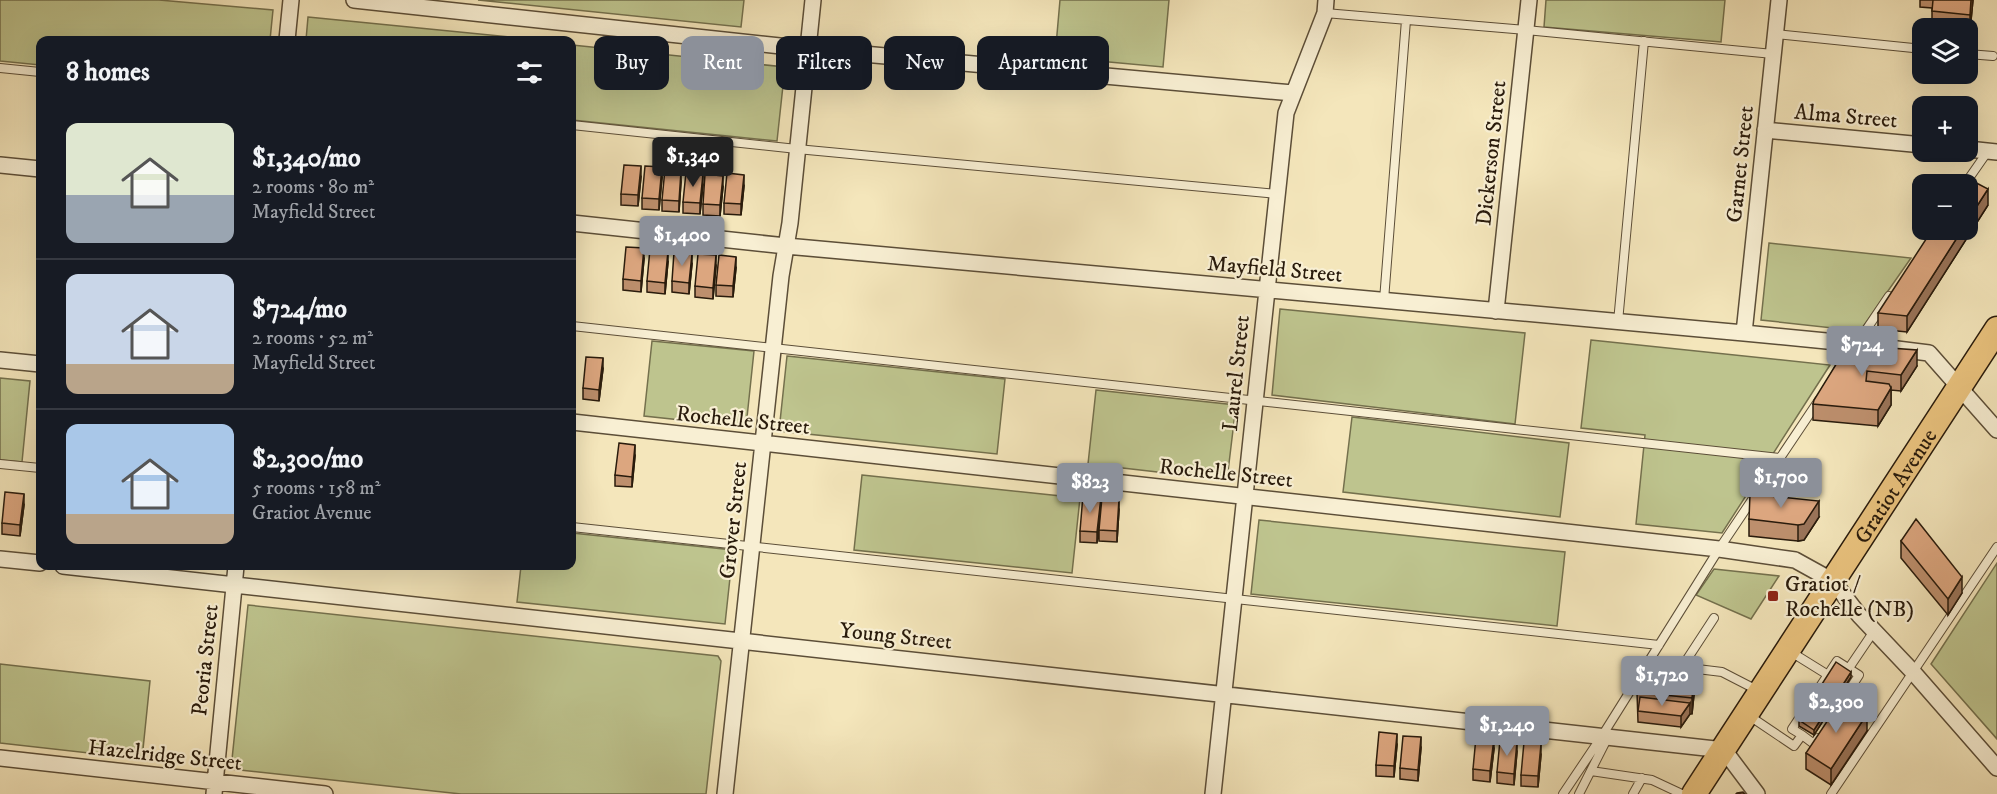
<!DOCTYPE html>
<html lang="en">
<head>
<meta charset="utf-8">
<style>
  body { margin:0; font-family:"IM FELL DW Pica",serif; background:#242831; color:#f1f3f6; height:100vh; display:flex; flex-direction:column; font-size:22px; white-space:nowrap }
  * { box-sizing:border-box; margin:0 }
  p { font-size:20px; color:#9ea1a6 }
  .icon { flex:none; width:33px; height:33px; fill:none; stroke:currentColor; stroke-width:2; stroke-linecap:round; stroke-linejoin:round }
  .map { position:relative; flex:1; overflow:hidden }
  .panel { position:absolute; left:36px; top:36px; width:540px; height:534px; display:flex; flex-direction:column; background:#171b24; border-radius:12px; box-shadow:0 6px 24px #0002 }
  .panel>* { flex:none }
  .hud { position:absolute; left:594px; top:36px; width:570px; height:54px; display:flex; gap:12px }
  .controls { position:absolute; left:1912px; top:18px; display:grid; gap:12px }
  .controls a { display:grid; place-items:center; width:66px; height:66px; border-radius:12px; background:#171b24; box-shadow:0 6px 24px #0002; font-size:30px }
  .price { position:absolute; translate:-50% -51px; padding:0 14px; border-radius:6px; background:#8c9099; color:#fff; font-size:20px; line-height:39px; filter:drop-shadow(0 2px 3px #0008) }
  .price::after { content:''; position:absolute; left:50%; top:36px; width:18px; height:14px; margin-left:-9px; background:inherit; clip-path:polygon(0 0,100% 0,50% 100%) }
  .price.active { background:#222; color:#fff }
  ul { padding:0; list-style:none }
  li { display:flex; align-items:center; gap:18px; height:150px; padding:0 30px }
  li+li { border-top:2px solid #363941 }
  li span { display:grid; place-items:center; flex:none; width:168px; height:120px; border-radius:12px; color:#555 }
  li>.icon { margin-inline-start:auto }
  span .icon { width:72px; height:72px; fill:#fffc; stroke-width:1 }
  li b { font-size:26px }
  h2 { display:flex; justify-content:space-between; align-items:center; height:72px; padding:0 30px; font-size:26px }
  .chip { padding:0 21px; border-radius:12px; background:#171b24; box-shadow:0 6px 24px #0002; font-size:21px; line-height:54px }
  .chip.active { background:#8c9099; color:#fff }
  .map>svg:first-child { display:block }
  .green { fill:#bec48e; stroke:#74704d; stroke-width:1.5 }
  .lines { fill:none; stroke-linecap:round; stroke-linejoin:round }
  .service-casing { stroke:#5c4e38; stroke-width:10 }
  .minor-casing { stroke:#5c4e38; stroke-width:18 }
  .primary-casing { stroke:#291b0c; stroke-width:27 }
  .service { stroke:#f8efd3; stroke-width:8 }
  .minor { stroke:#f8efd3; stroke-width:15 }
  .primary { stroke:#eac37e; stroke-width:24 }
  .wall { fill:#bd8f6d; stroke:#291b0c; stroke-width:1.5 }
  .shaded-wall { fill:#9a7459; stroke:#291b0c; stroke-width:1.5 }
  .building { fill:#dca67f; stroke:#291b0c; stroke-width:1.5 }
  .poi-dot { fill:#8f2418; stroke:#f8efd3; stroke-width:2 }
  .labels { text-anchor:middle; stroke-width:4.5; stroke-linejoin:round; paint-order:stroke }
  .street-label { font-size:22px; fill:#291b0c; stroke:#f8efd3 }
  .poi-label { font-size:22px; fill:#291b0c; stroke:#f8efd3; text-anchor:start }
</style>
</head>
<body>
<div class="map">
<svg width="1997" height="794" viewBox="0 0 1997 794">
  <rect width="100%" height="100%" fill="#f4e6bb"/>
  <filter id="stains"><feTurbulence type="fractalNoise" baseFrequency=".00333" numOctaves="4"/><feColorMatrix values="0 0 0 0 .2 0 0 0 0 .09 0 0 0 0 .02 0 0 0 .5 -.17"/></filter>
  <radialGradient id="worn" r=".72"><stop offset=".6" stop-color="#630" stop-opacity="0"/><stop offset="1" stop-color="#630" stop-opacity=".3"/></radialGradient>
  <path class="green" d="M 0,0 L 159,0 L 273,10 L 270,40 L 40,40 L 40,65 L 0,61 Z
    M 478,0 L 744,0 L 741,27 Z
    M 1060,0 L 1169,0 L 1163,67 L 1055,57 Z
    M 1546,0 L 1725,0 L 1721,42 L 1544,27 Z
    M 308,17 L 511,37 L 510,40 L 306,40 Z
    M 572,45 L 785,67 L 777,141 L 572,120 Z
    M 1769,243 L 1911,258 L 1860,331 L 1761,320 Z
    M 1280,309 L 1525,333 L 1515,424 L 1272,395 Z
    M 1591,340 L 1830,365 L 1722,533 L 1636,524 L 1645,435 L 1581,428 Z
    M 652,341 L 754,351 L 746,427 L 644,416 Z
    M 787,356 L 1005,379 L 997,454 L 779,431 Z
    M 0,378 L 30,381 L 22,462 L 0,460 Z
    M 1096,390 L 1236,405 L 1227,480 L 1088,464 Z
    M 1352,417 L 1569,443 L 1560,517 L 1343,492 Z
    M 862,475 L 1080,498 L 1072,573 L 854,550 Z
    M 1259,520 L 1565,552 L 1557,626 L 1251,594 Z
    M 572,533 L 733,550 L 725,624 L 517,602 L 521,566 L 572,566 Z
    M 1997,563 L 1997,739 L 1931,664 Z
    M 1714,569 L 1779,576 L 1751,619 L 1696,595 Z
    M 248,605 L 718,656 L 721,661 L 706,794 L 461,794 L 231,769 Z
    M 0,664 L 150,681 L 142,759 L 0,743 Z"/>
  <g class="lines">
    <defs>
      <path id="service" d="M 1325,13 L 1526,30 L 1773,54
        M 1776,34 L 1923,49
        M 1968,54 L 1993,56
        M 0,68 L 40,72
        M 572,125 L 797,149 L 1277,194
        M 1965,184 L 1988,151
        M 1384,300 L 1406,20
        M 1618,322 L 1644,41
        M 572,326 L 1780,458
        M 1856,345 L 1889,296
        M 0,464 L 40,468
        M 572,527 L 1659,645
        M 1791,652 L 1828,675
        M 1648,663 L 1722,672 L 1757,690
        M 1682,667 L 1714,618
        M 1849,668 L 1874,631
        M 1748,715 L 1794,746 L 1802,735 L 1814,744 L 1818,738
        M 1802,735 L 1792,729 L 1837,661 L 1859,675 L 1839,706
        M 1591,771 L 1652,780 L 1682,794
        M 1563,794 L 1602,736 L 1719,549 L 1819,400
        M 1579,794 L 1608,737
        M 1633,794 L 1642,778
        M 1831,794 L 1997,547"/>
      <path id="minor" d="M 354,0 L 808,49 L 1293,93
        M 287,40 L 291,0
        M 1765,130 L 1923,145
        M 1968,149 L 1997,152
        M 0,165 L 40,169
        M 572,223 L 786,246 L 1744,333 L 1857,344 L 1929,353 L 1997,430
        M 1496,311 L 1529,0
        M 1744,333 L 1779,0
        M 0,360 L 40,364
        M 572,422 L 1719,549 L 1795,560 L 1833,581 L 1859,615 L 1913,672 L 1997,768
        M 0,559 L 40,563
        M 63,566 L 1724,750 L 1757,794
        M 0,758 L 325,794
        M 214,794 L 236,566
        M 725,794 L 781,276 L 790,223 L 813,0
        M 1213,794 L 1286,113 L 1325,13 L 1326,0"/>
      <g id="primary">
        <path id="s1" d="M 1694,794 L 1997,329"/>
      </g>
    </defs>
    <use href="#service" class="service-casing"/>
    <use href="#minor" class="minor-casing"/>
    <use href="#primary" class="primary-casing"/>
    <use href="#service" class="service"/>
    <use href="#minor" class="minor"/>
    <use href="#primary" class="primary"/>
  </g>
  <path class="wall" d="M 1920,0 L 1973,0 L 1970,31 L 1968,31 L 1968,28 L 1948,28 L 1932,27 L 1932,8 L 1920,7 Z
    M 679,170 L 681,182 L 679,212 L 662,211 L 662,200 Z
    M 641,177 L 638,206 L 621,205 L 621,194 Z
    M 662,178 L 659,210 L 642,209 L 642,198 Z
    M 703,185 L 700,214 L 683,213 L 683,202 Z
    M 744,186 L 741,215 L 724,214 L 724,203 Z
    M 723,187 L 720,216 L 703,215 L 703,204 Z
    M 1988,205 L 1907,332 L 1878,329 L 1878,313 Z
    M 644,259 L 641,292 L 623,290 L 623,279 Z
    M 668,262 L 665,294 L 647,292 L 647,281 Z
    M 692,264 L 689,294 L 672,292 L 672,281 Z
    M 716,266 L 713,299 L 695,297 L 695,286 Z
    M 736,268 L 733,297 L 716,296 L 716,285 Z
    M 1848,345 L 1917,366 L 1901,391 L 1891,390 L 1891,405 L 1878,426 L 1813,420 L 1813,404 Z
    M 603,369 L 599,401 L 583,399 L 583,388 Z
    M 635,456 L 632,487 L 615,486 L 615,475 Z
    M 24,505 L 20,536 L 2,534 L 2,523 Z
    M 1101,508 L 1097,543 L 1080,542 L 1080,531 Z
    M 1119,510 L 1117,542 L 1099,541 L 1099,530 Z
    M 1819,517 L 1804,540 L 1798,541 L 1749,536 L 1749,519 Z
    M 1901,541 L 1962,593 L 1948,615 L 1901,558 Z
    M 1673,666 L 1695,685 L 1692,714 L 1690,714 L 1681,727 L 1638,722 L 1637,692 Z
    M 1851,677 L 1814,735 L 1799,726 L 1799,720 Z
    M 1867,731 L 1831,785 L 1806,769 L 1806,753 Z
    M 1397,745 L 1394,777 L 1376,776 L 1376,765 Z
    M 1421,748 L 1418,781 L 1400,779 L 1400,768 Z
    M 1494,749 L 1490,782 L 1473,780 L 1473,769 Z
    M 1517,752 L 1514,785 L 1497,783 L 1497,772 Z
    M 1541,755 L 1538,787 L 1521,786 L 1521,775 Z"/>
  <path class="shaded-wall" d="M 1971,0 L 1973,0 L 1970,31 L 1970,15 Z
    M 641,166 L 641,177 L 638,206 L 638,195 Z
    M 662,167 L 662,178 L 659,210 L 659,199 Z
    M 681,171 L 681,182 L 679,212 L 679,201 Z
    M 703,174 L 703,185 L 700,214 L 700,203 Z
    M 744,175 L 744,186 L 741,215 L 741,204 Z
    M 723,176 L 723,187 L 720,216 L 720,205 Z
    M 1988,189 L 1988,205 L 1907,332 L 1907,316 L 1962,230 L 1968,230 L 1968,220 Z
    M 644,248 L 644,259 L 641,292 L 641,281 Z
    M 668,251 L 668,262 L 665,294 L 665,283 Z
    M 692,254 L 692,264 L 689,294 L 689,283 Z
    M 716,255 L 716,266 L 713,299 L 713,288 Z
    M 736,257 L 736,268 L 733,297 L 733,286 Z
    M 1917,350 L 1917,366 L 1901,391 L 1901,375 Z
    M 603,358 L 603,369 L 599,401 L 599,390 Z
    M 1891,388 L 1891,405 L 1878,426 L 1878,410 Z
    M 635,445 L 635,456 L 632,487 L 632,477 Z
    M 24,494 L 24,505 L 20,536 L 20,525 Z
    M 1101,497 L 1101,508 L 1097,543 L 1097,532 Z
    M 1119,499 L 1119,510 L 1117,542 L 1117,531 Z
    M 1819,501 L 1819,517 L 1804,540 L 1798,541 L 1798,525 Z
    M 1962,577 L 1962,593 L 1948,615 L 1948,599 Z
    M 1695,669 L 1695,685 L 1692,714 L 1692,698 Z
    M 1851,672 L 1851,677 L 1814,735 L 1814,730 Z
    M 1690,703 L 1690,714 L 1681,727 L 1681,716 Z
    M 1867,714 L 1867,731 L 1831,785 L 1831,769 Z
    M 1397,734 L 1397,745 L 1394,777 L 1394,766 Z
    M 1421,737 L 1421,748 L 1418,781 L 1418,770 Z
    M 1494,738 L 1494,749 L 1490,782 L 1490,771 Z
    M 1517,742 L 1517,752 L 1514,785 L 1514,774 Z
    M 1541,744 L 1541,755 L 1538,787 L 1538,776 Z"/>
  <path class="building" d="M 1933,0 L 1971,0 L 1970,15 L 1932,11 Z
    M 669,164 L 679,165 L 678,170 L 681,171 L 679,201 L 662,200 L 665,169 L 669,169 Z
    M 624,165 L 641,166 L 638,195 L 621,194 Z
    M 645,166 L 662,167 L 659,199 L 642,198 Z
    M 686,172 L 703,174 L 700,203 L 683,202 Z
    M 727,173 L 744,175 L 741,204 L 724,203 Z
    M 705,174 L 723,176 L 720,205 L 703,204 Z
    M 1965,177 L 1988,189 L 1968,220 L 1968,184 L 1960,184 Z
    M 1932,230 L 1962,230 L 1907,316 L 1878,313 Z
    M 626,247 L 644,248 L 641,281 L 623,279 Z
    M 650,249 L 668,251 L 665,283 L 647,281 Z
    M 674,252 L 692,254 L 689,283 L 672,281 Z
    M 698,254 L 716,255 L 713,288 L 695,286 Z
    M 719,255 L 736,257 L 733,286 L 716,285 Z
    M 1848,345 L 1917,350 L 1901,375 L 1867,371 L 1866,381 L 1889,384 L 1891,388 L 1878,410 L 1813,404 L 1814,400 Z
    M 586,357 L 603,358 L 599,390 L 583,388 Z
    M 619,443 L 635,445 L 632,477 L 615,475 Z
    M 5,492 L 24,494 L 20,525 L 2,523 Z
    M 1750,494 L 1819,501 L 1804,524 L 1798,525 L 1749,519 Z
    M 1083,495 L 1101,497 L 1097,532 L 1080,531 Z
    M 1102,497 L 1119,499 L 1117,531 L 1099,530 Z
    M 1916,519 L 1962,577 L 1948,599 L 1901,541 Z
    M 1663,662 L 1673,663 L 1672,666 L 1695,669 L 1692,698 L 1637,692 L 1640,663 L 1663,666 Z
    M 1836,662 L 1851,672 L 1814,730 L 1799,720 Z
    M 1640,697 L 1690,703 L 1681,716 L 1638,711 Z
    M 1842,699 L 1867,714 L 1831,769 L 1806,753 Z
    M 1379,732 L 1397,734 L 1394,766 L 1376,765 Z
    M 1403,736 L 1421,737 L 1418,770 L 1400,768 Z
    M 1476,737 L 1494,738 L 1490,771 L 1473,769 Z
    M 1500,740 L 1517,742 L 1514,774 L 1497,772 Z
    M 1524,742 L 1541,744 L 1538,776 L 1521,775 Z
    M 1743,792 L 1745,794 L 1736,794 L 1737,793 Z"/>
  <rect class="poi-dot" x="1767" y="590" width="12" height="12" rx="3"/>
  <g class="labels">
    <g class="street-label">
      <text transform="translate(1846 115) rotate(5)" y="8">Alma Street</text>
      <text transform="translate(1490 153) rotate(-84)" y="8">Dickerson Street</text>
      <text transform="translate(1739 164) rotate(-84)" y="8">Garnet Street</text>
      <text transform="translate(1275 268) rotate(5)" y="8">Mayfield Street</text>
      <text transform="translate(1235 373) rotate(-84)" y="8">Laurel Street</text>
      <text transform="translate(743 419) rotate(6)" y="8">Rochelle Street</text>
      <text transform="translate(1226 472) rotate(6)" y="8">Rochelle Street</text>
      <text dy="8" stroke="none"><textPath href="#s1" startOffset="368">Gratiot Avenue</textPath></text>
      <text transform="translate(732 520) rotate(-84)" y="8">Grover Street</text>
      <text transform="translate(896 635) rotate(6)" y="8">Young Street</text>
      <text transform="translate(204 660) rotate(-84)" y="8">Peoria Street</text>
      <text transform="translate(165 754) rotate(6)" y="8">Hazelridge Street</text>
    </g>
    <g class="poi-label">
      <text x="1785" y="591">Gratiot /<tspan x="1785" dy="25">Rochelle (NB)</tspan></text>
    </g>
  </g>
  <rect width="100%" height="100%" filter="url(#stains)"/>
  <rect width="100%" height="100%" fill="url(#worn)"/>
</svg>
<div class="controls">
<a><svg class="icon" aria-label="layers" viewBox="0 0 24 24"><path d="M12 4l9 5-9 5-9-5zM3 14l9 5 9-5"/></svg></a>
<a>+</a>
<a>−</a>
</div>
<b class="price active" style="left:693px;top:188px">$1,340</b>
<b class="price" style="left:682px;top:267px">$1,400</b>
<b class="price" style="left:1862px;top:377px">$724</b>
<b class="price" style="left:1781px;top:509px">$1,700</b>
<b class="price" style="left:1090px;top:514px">$823</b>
<b class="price" style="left:1662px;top:707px">$1,720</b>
<b class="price" style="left:1836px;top:734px">$2,300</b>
<b class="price" style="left:1507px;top:757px">$1,240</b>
<div class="hud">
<a class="chip">Buy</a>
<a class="chip active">Rent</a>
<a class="chip">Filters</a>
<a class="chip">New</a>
<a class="chip">Apartment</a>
</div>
<section class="panel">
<h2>8 homes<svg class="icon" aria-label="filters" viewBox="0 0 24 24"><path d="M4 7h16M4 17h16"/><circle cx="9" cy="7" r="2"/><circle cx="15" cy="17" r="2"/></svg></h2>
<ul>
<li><span style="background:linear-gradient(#dfe7d0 60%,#9aa5b1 0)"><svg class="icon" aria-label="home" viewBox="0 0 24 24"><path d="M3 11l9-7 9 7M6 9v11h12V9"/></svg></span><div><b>$1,340/mo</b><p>2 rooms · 80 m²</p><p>Mayfield Street</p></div></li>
<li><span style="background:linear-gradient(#c9d6e8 75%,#b9a48a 0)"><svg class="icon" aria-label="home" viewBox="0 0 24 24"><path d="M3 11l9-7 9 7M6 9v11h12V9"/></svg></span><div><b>$724/mo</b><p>2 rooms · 52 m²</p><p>Mayfield Street</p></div></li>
<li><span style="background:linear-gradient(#a9c7e8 75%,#b9a48a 0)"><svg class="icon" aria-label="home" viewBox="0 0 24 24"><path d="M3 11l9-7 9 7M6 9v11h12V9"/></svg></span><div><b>$2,300/mo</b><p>5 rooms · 158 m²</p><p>Gratiot Avenue</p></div></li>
</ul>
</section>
</div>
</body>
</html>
